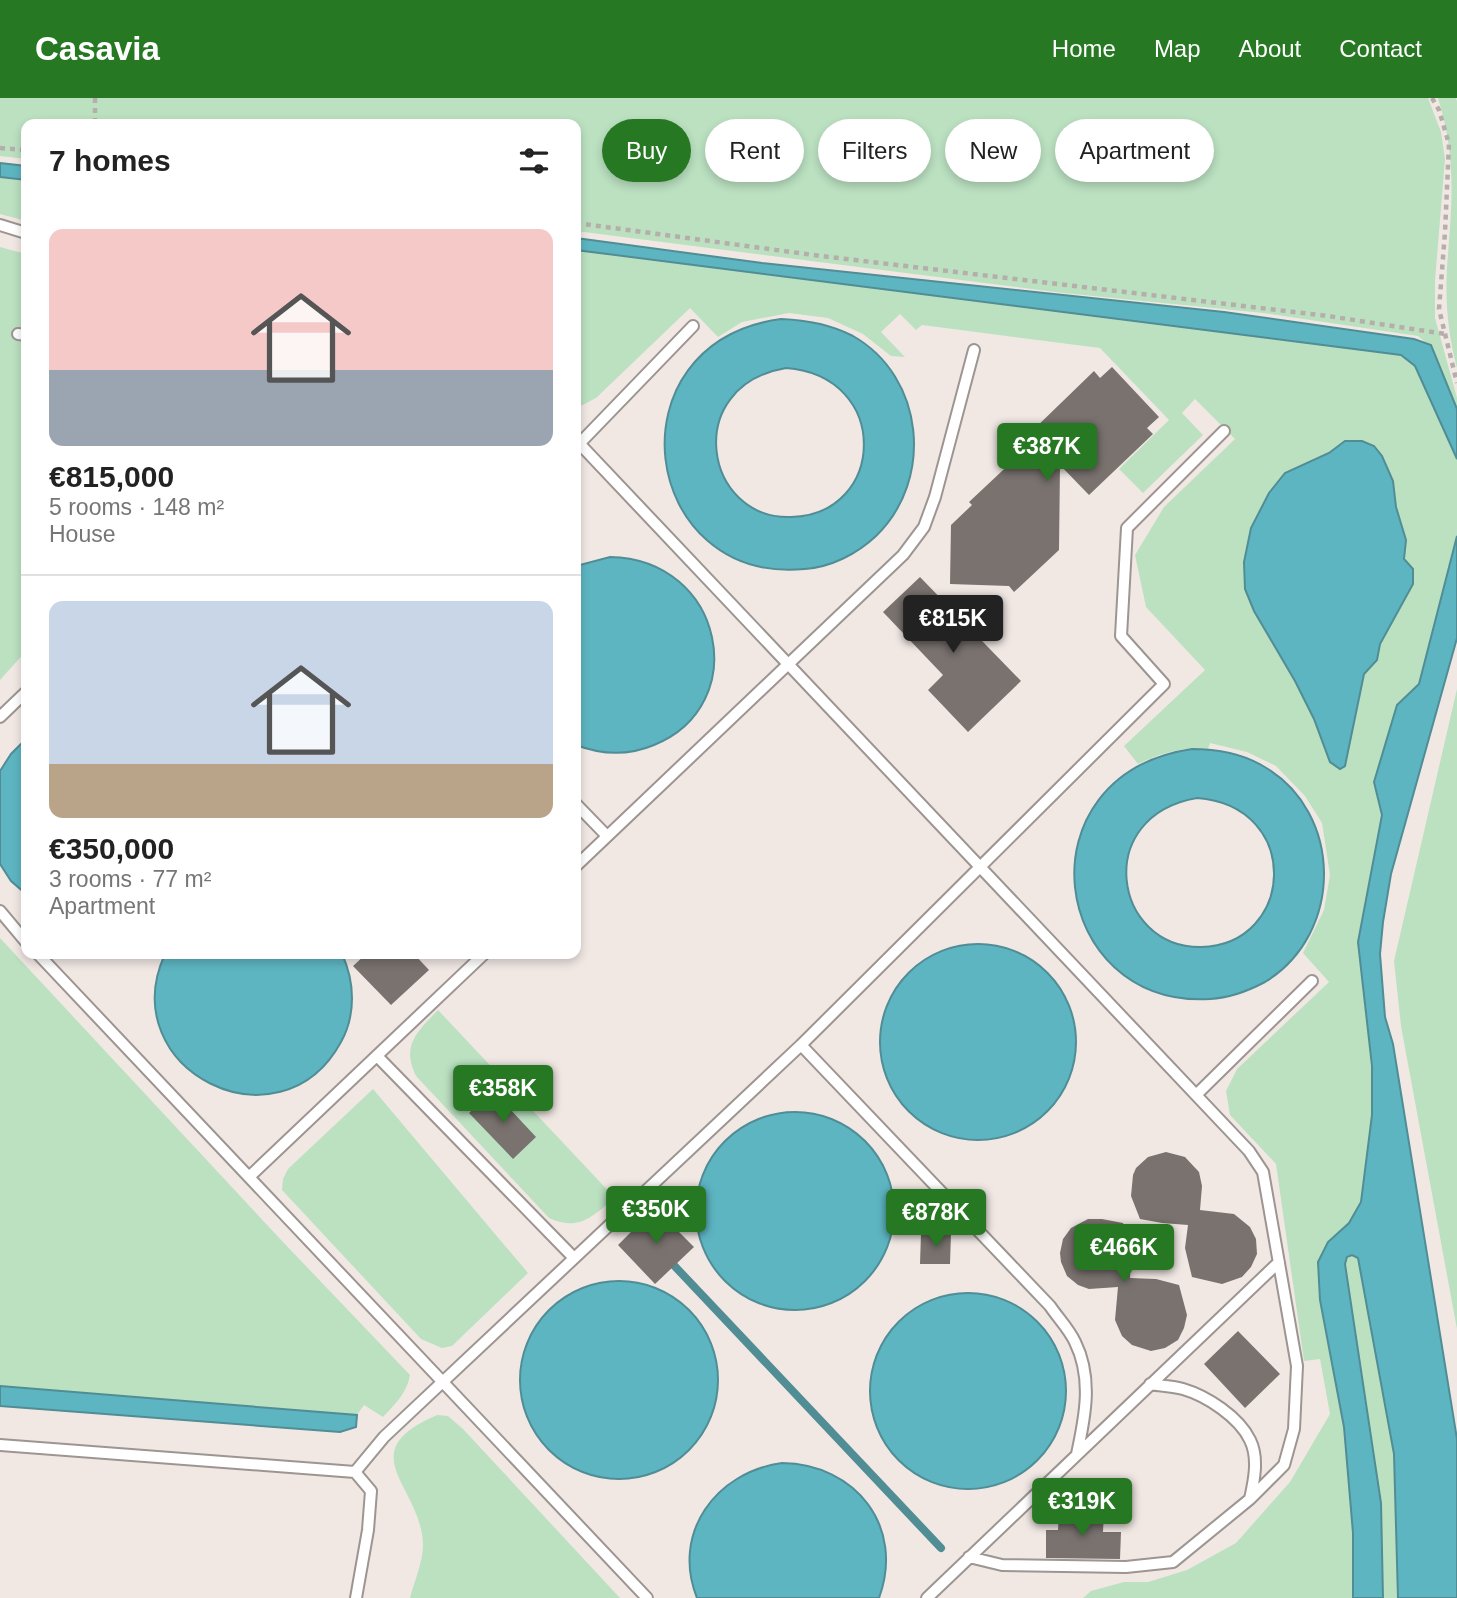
<!DOCTYPE html>
<html lang="en">
<head>
<meta charset="utf-8">
<style>
  body { margin:0; font-family:Helvetica,sans-serif; background:#f6f6f6; color:#222; height:100vh; display:flex; flex-direction:column; font-size:26px; white-space:nowrap }
  * { box-sizing:border-box; margin:0 }
  p { font-size:23px; color:#767676 }
  .icon { flex:none; width:38px; height:38px; fill:none; stroke:currentColor; stroke-width:2; stroke-linecap:round; stroke-linejoin:round }
  .map { position:relative; flex:1; overflow:hidden }
  .details { position:absolute; left:21px; top:21px; width:560px; height:840px; display:flex; flex-direction:column; background:#fff; border-radius:14px; box-shadow:0 4px 10px #0003 }
  .details>* { flex:none }
  .top-card { position:absolute; left:602px; top:21px; width:665px; height:63px; display:flex; gap:14px }
  .price { position:absolute; translate:-50% -60px; padding:0 16px; border-radius:7px; background:#267822; color:#fff; font-size:23px; line-height:46px; filter:drop-shadow(0 2px 4px #0008) }
  .price::after { content:''; position:absolute; left:50%; top:42px; width:21px; height:16px; margin-left:-10px; background:inherit; clip-path:polygon(0 0,100% 0,50% 100%) }
  .price.current { background:#222; color:#fff }
  ul { padding:0; list-style:none }
  li { display:grid; align-content:center; gap:14px; height:371px; padding:0 28px }
  li+li { border-top:2px solid #e0e0e0 }
  li span { display:grid; place-items:center; height:217px; border-radius:14px; color:#555 }
  li>.icon { margin-inline-start:auto }
  span .icon { width:126px; height:126px; fill:#fffc; stroke-width:1 }
  li b { font-size:30px }
  h2 { display:flex; justify-content:space-between; align-items:center; height:84px; padding:0 28px; font-size:30px }
  .chip { padding:0 24px; border-radius:32px; background:#fff; box-shadow:0 4px 10px #0003; font-size:24px; line-height:63px }
  .chip.current { background:#267822; color:#fff }
  header { display:flex; align-items:center; gap:42px; box-sizing:border-box; height:98px; padding:0 35px; background:#267822; color:#fff }
  header strong { font-size:33px }
  nav { display:flex; gap:38px; margin-inline-start:auto; font-size:24px }
  .map>svg:first-child { display:block }
  .green { fill:#bbe1c1 }
  .water { fill:#5db5c2; stroke:#508d95; stroke-width:2; fill-rule:evenodd }
  .lines { fill:none; stroke-linecap:round; stroke-linejoin:round }
  .stream { stroke:#508d95; stroke-width:8 }
  .building { fill:#79726f }
  .service-casing { stroke:#9d9591; stroke-width:14 }
  .path { stroke:#b5aeab; stroke-width:4.5; stroke-dasharray:5 5; stroke-linecap:butt }
  .service { stroke:#fff; stroke-width:10 }
</style>
</head>
<body>
<header>
<strong>Casavia</strong>
<nav><a>Home</a><a>Map</a><a>About</a><a>Contact</a></nav>
</header>
<div class="map">
<svg width="1457" height="1500" viewBox="0 0 1457 1500">
  <rect width="100%" height="100%" fill="#f1e8e4"/>
  <path class="green" d="M 0,0 L 1428,0 L 1441,34 L 1445,61 L 1435,183 L 1435,220 L 1457,300 L 1457,309 L 1433,251 L 1418,238 L 1263,215 L 1063,195 L 576,133 L 576,26 L 26,26 L 26,61 L 0,58 Z
    M 1438,0 L 1456,0 L 1457,3 L 1457,270 C 1448,236 1445,204 1447,169 C 1452,104 1457,62 1438,0 Z
    M 0,79 L 26,82 L 26,123 L 0,116 Z
    M 0,149 L 26,156 L 26,553 L 0,582 Z
    M 576,152 L 1401,257 L 1415,268 L 1457,361 L 1457,438 L 1419,586 L 1397,607 L 1374,684 L 1382,717 L 1358,844 L 1372,968 L 1372,1017 L 1361,1104 L 1349,1125 L 1328,1144 L 1320,1202 L 1344,1329 L 1353,1435 L 1353,1500 L 1083,1500 L 1091,1493 L 1124,1484 L 1148,1484 L 1187,1472 L 1236,1445 L 1290,1384 L 1330,1316 L 1320,1261 L 1304,1263 L 1276,1066 L 1230,1017 L 1226,993 L 1237,971 L 1329,884 L 1303,855 L 1324,812 L 1330,777 L 1322,725 L 1305,698 L 1276,668 L 1247,654 L 1210,645 L 1208,651 C 1183,649 1161,655 1138,666 L 1124,648 L 1205,572 L 1146,509 L 1135,457 L 1164,409 L 1235,341 L 1195,301 L 1182,315 L 1203,337 L 1143,395 L 1119,371 L 1169,322 L 1100,250 L 922,227 L 916,232 L 900,216 L 881,234 L 905,259 L 891,258 L 863,236 L 828,220 L 789,215 L 742,224 L 718,239 L 690,210 L 596,300 L 577,310 Z
    M 1457,591 L 1457,1231 L 1401,928 L 1394,863 Z
    M 0,840 L 282,1143 L 410,1277 C 407,1295 395,1306 383,1319 L 364,1307 L 357,1317 L 0,1288 Z
    M 438,912 L 615,1100 C 592,1118 580,1134 549,1120 L 416,978 C 401,947 417,934 438,912 Z
    M 373,991 L 528,1175 L 452,1248 L 442,1250 L 421,1241 L 282,1092 L 283,1081 L 288,1071 Z
    M 1352,1157 L 1358,1160 L 1394,1356 L 1398,1500 L 1383,1500 L 1381,1405 L 1345,1166 L 1345,1163 Z
    M 437,1317 L 448,1318 L 463,1331 L 620,1500 L 410,1500 C 414,1484 423,1464 423,1447 C 422,1388 349,1355 437,1317 Z"/>
  <path class="water" d="M 0,65 L 26,68 L 26,82 L 0,79 Z
    M 576,140 L 762,165 L 1224,214 L 1414,241 L 1431,247 L 1457,311 L 1457,361 L 1415,268 L 1401,257 L 576,152 Z
    M 781,221 C 807,222 830,226 853,238 C 925,279 934,382 876,438 C 857,456 831,469 805,471 C 639,487 607,245 781,221 ZM 786,270 C 892,278 886,417 791,419 C 704,422 681,288 786,270 Z
    M 1345,343 L 1362,343 L 1374,348 L 1382,358 L 1393,383 L 1396,409 L 1406,442 L 1404,461 L 1413,471 L 1413,486 L 1380,546 L 1377,562 L 1364,576 L 1345,668 L 1340,671 L 1330,664 L 1314,621 L 1295,583 L 1254,513 L 1245,491 L 1244,464 L 1251,430 L 1269,395 L 1285,375 L 1329,355 Z
    M 1457,438 L 1457,540 L 1391,776 L 1383,824 L 1380,856 L 1385,919 L 1393,946 L 1457,1341 L 1457,1500 L 1398,1500 L 1394,1356 L 1358,1160 L 1352,1157 L 1347,1159 L 1345,1166 L 1381,1405 L 1383,1500 L 1353,1500 L 1353,1435 L 1344,1329 L 1320,1202 L 1318,1164 L 1328,1144 L 1349,1125 L 1361,1104 L 1372,1017 L 1372,968 L 1358,844 L 1382,717 L 1374,684 L 1397,607 L 1419,586 Z
    M 610,459 C 724,461 753,607 654,647 C 628,658 602,657 576,647 L 576,468 Z
    M 26,641 L 26,796 L 11,783 L 0,766 L 0,673 L 11,656 Z
    M 1192,651 C 1217,651 1241,655 1263,668 C 1344,714 1344,836 1265,884 C 1248,893 1229,900 1210,901 C 1049,910 1017,677 1192,651 ZM 1197,700 C 1303,708 1295,847 1201,849 C 1113,850 1092,718 1197,700 Z
    M880 944a98 98 0 1 1 196 0a98 98 0 1 1-196 0Z
    M 165,856 L 342,856 C 355,884 356,917 341,944 C 280,1056 112,972 165,856 Z
    M696 1113a99 99 0 1 1 198 0a99 99 0 1 1-198 0Z
    M520 1282a99 99 0 1 1 198 0a99 99 0 1 1-198 0Z
    M870 1293a98 98 0 1 1 196 0a98 98 0 1 1-196 0Z
    M 0,1288 L 357,1317 L 356,1329 L 340,1334 L 0,1308 Z
    M 782,1365 C 856,1366 905,1429 879,1500 L 697,1500 C 671,1435 716,1374 782,1365 Z"/>
  <g class="lines">
    <path class="stream" d="M 629,1120 L 644,1136
      M 667,1160 L 941,1450"/>
  </g>
  <path class="building" d="M 1112,269 L 1159,319 L 1147,330 L 1153,336 L 1089,397 L 1060,367 L 1059,452 L 1014,494 L 1009,488 L 950,486 L 951,427 L 972,407 L 969,404 L 1036,341 L 1030,335 L 1094,273 L 1100,280 Z
    M 920,479 L 1021,583 L 968,634 L 928,592 L 943,577 L 883,514 Z
    M 366,856 L 414,856 L 429,872 L 391,907 L 353,868 Z
    M 493,993 L 536,1039 L 513,1061 L 469,1015 Z
    M 1166,1054 L 1185,1059 L 1199,1074 L 1202,1088 L 1200,1112 L 1234,1116 L 1250,1129 L 1256,1141 L 1257,1156 L 1251,1169 L 1242,1179 L 1222,1186 L 1192,1179 L 1185,1150 L 1188,1127 L 1162,1125 L 1140,1121 L 1131,1098 L 1133,1077 L 1136,1070 L 1148,1059 Z
    M 655,1110 L 694,1149 L 655,1186 L 618,1147 Z
    M 1088,1121 L 1102,1121 L 1123,1125 L 1131,1149 L 1130,1180 L 1156,1181 L 1179,1187 L 1187,1217 L 1184,1230 L 1178,1242 L 1165,1250 L 1151,1253 L 1132,1247 L 1122,1238 L 1115,1222 L 1118,1189 L 1089,1191 L 1078,1187 L 1067,1178 L 1061,1164 L 1060,1155 L 1063,1141 L 1071,1130 Z
    M 921,1135 L 951,1135 L 950,1166 L 920,1166 Z
    M 1238,1233 L 1280,1276 L 1245,1310 L 1204,1266 Z
    M 1059,1413 L 1104,1414 L 1103,1434 L 1121,1434 L 1120,1461 L 1046,1460 L 1046,1432 L 1058,1432 Z"/>
  <g class="lines">
    <defs>
      <path id="service" d="M 0,127 L 26,135
        M 18,236 L 26,237
        M 576,342 L 1249,1053 L 1263,1074 L 1297,1268 L 1294,1331 L 1284,1367 L 1250,1401 L 1173,1464 L 1126,1469 L 1002,1467 L 969,1459
        M 579,346 L 693,228
        M 0,619 L 26,594
        M 576,706 L 607,738
        M 576,768 L 903,457 L 924,429 L 935,399 L 974,252
        M 0,813 L 26,844
        M 38,856 L 647,1500
        M 801,947 L 1050,1208 C 1058,1220 1069,1231 1075,1244 C 1093,1280 1085,1319 1077,1356
        M 377,958 L 574,1160
        M 1196,997 L 1312,883
        M 249,1079 L 484,856
        M 1150,1286 C 1161,1288 1172,1288 1183,1291 C 1207,1298 1239,1319 1250,1342 C 1259,1360 1254,1383 1250,1401
        M 0,1347 L 355,1374 L 371,1393 L 368,1432 L 356,1500
        M 355,1374 L 384,1339 L 801,947 L 1164,586 L 1121,538 L 1127,430 L 1224,333
        M 927,1500 L 1279,1164"/>
    </defs>
    <use href="#service" class="service-casing"/>
    <path class="path" d="M 95,0 L 95,26
      M 1432,0 L 1439,12 L 1449,46 L 1445,134 L 1439,211 L 1457,285
      M 0,50 L 26,52
      M 576,125 L 821,158 L 1328,218 L 1445,236"/>
    <use href="#service" class="service"/>
  </g>
</svg>
<b class="price" style="left:1047px;top:385px">€387K</b>
<b class="price current" style="left:953px;top:557px">€815K</b>
<b class="price" style="left:503px;top:1027px">€358K</b>
<b class="price" style="left:656px;top:1148px">€350K</b>
<b class="price" style="left:936px;top:1151px">€878K</b>
<b class="price" style="left:1124px;top:1186px">€466K</b>
<b class="price" style="left:1082px;top:1440px">€319K</b>
<div class="top-card">
<a class="chip current">Buy</a>
<a class="chip">Rent</a>
<a class="chip">Filters</a>
<a class="chip">New</a>
<a class="chip">Apartment</a>
</div>
<section class="details">
<h2>7 homes<svg class="icon" aria-label="filters" viewBox="0 0 24 24"><path d="M4 7h16M4 17h16"/><circle cx="9" cy="7" r="2"/><circle cx="15" cy="17" r="2"/></svg></h2>
<ul>
<li><span style="background:linear-gradient(#f6c9c9 65%,#9aa5b1 0)"><svg class="icon" aria-label="home" viewBox="0 0 24 24"><path d="M3 11l9-7 9 7M6 9v11h12V9"/></svg></span><div><b>€815,000</b><p>5 rooms · 148 m²</p><p>House</p></div></li>
<li><span style="background:linear-gradient(#c9d6e8 75%,#b9a48a 0)"><svg class="icon" aria-label="home" viewBox="0 0 24 24"><path d="M3 11l9-7 9 7M6 9v11h12V9"/></svg></span><div><b>€350,000</b><p>3 rooms · 77 m²</p><p>Apartment</p></div></li>
</ul>
</section>
</div>
</body>
</html>
